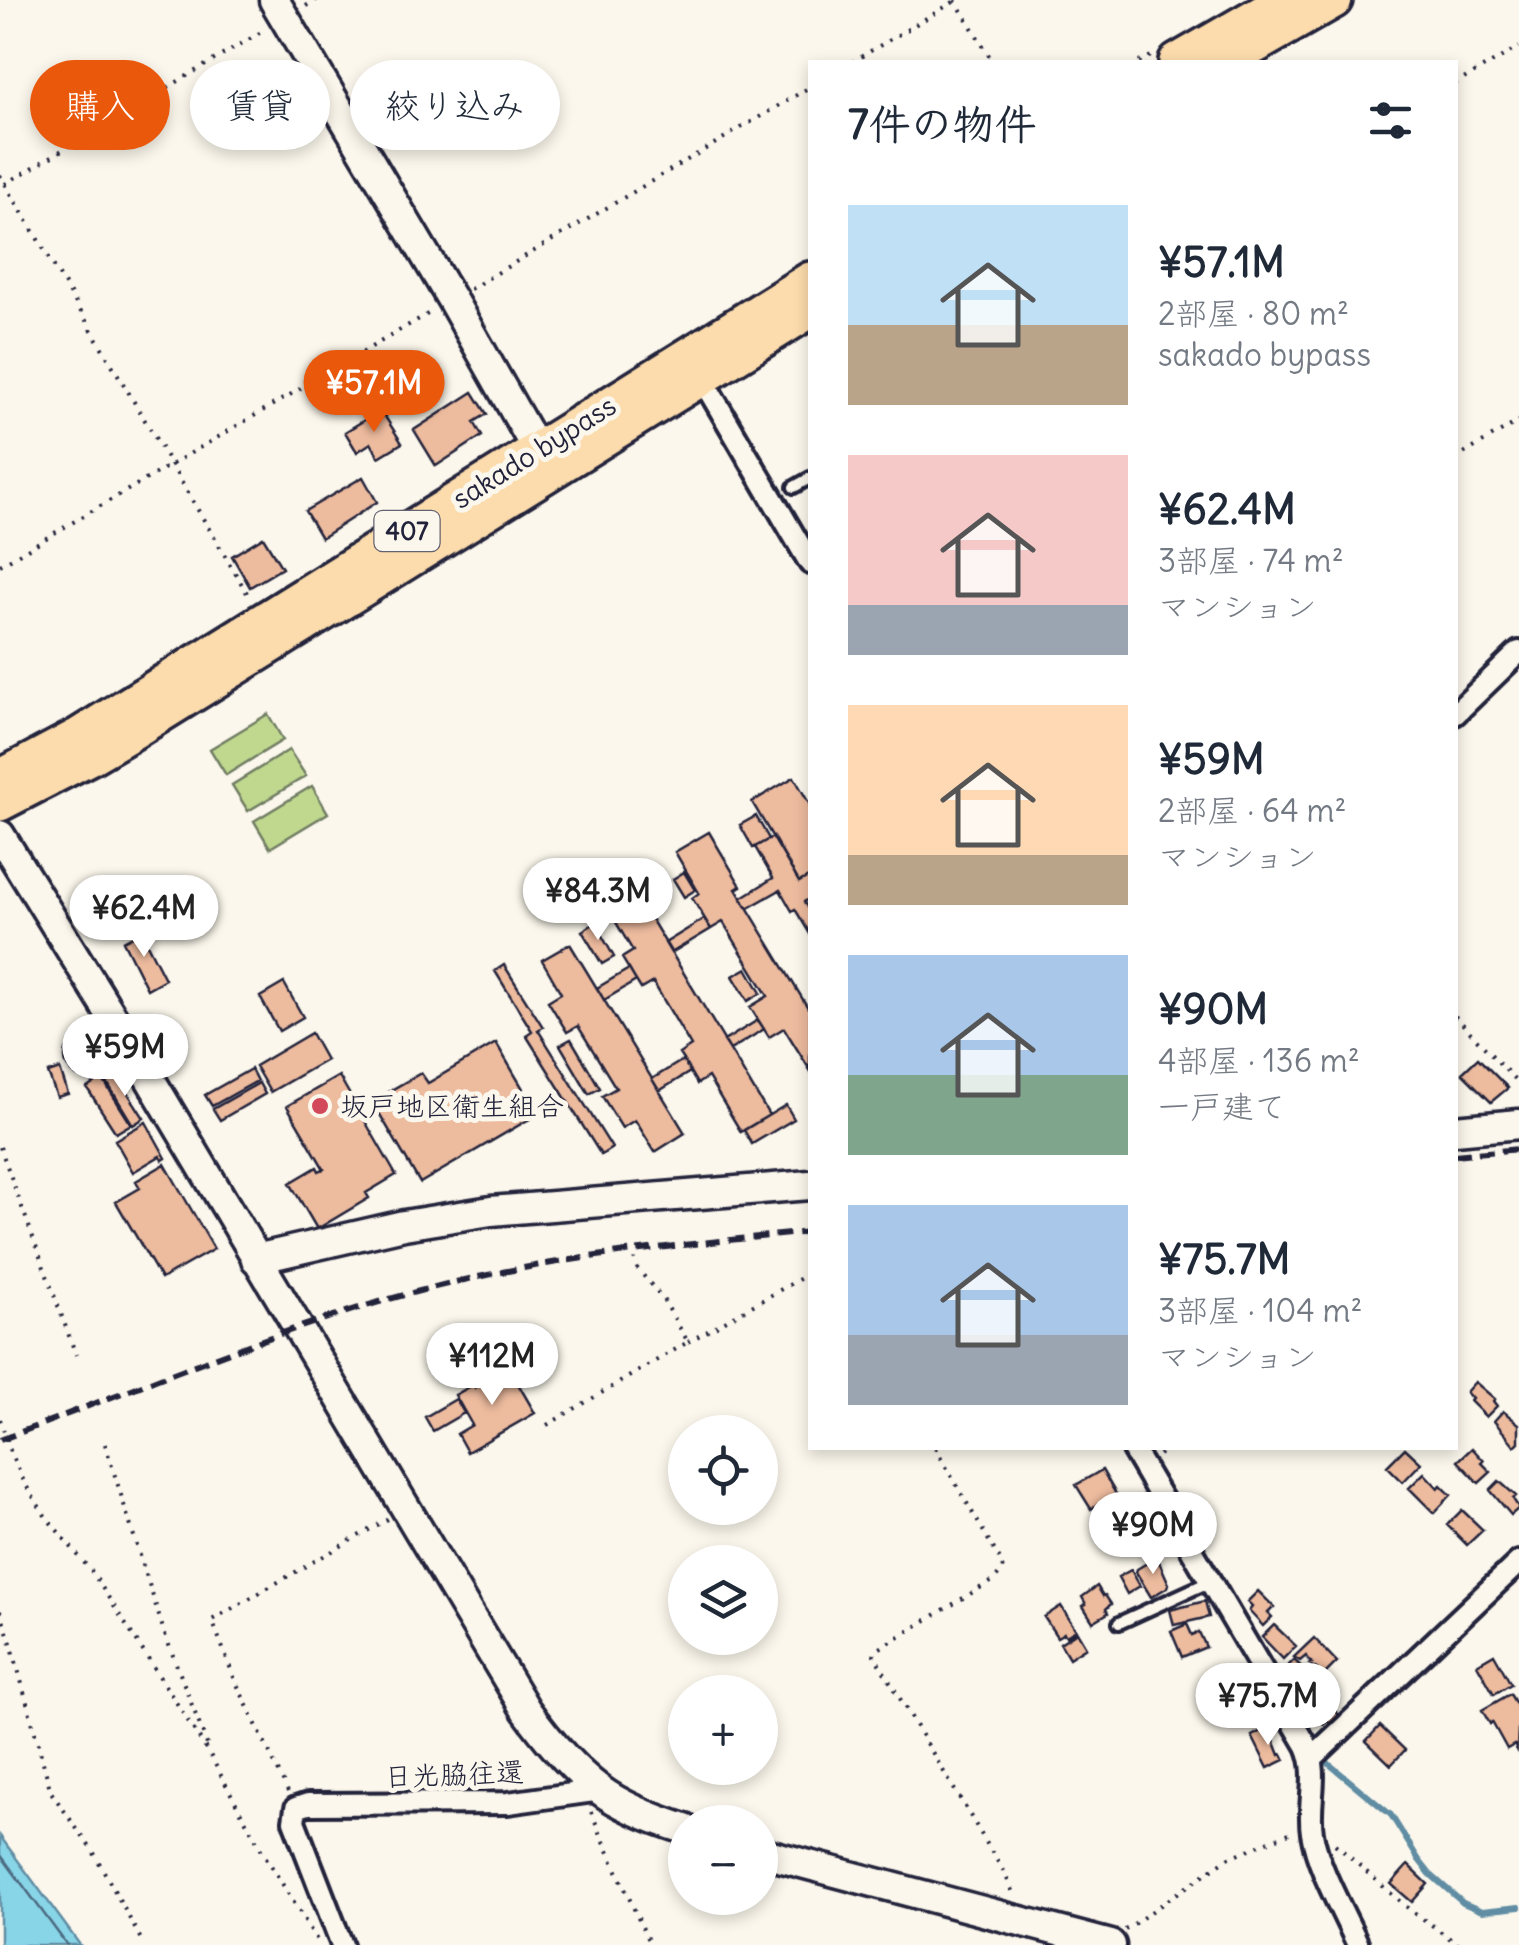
<!DOCTYPE html>
<html lang="ja">
<head>
<meta charset="utf-8">
<style>
  body { margin:0; font-family:Delius,"Klee One",sans-serif; background:#f2f2f3; color:#1f2937; height:100vh; display:flex; flex-direction:column; font-size:38px; white-space:nowrap }
  * { box-sizing:border-box; margin:0 }
  p { font-size:32px; color:#747a83 }
  .icon { flex:none; width:55px; height:55px; fill:none; stroke:currentColor; stroke-width:2; stroke-linecap:round; stroke-linejoin:round }
  .map { position:relative; flex:1; overflow:hidden }
  .details { position:absolute; left:808px; top:60px; width:650px; height:1390px; display:flex; flex-direction:column; background:#fff; border-radius:0px; box-shadow:0 5px 15px #0003 }
  .details>* { flex:none }
  .guide { position:absolute; left:30px; top:60px; width:628px; height:90px; display:flex; gap:20px }
  .controls { position:absolute; left:668px; top:1415px; display:grid; gap:20px }
  .controls a { display:grid; place-items:center; width:110px; height:110px; border-radius:50%; background:#fff; box-shadow:0 5px 15px #0003; font-size:50px }
  .price { position:absolute; translate:-50% -85px; padding:0 22px; border-radius:35px; background:#fff; color:#222; font-size:32px; line-height:65px; filter:drop-shadow(0 2px 5px #0008) }
  .price::after { content:''; position:absolute; left:50%; top:60px; width:30px; height:22px; margin-left:-15px; background:inherit; clip-path:polygon(0 0,100% 0,50% 100%) }
  .price.current { background:#ea580c; color:#fff }
  ul { padding:0; list-style:none }
  li { display:flex; align-items:center; gap:30px; height:250px; padding:0 40px }
  li span { display:grid; place-items:center; flex:none; width:280px; height:200px; border-radius:0px; color:#555 }
  li>.icon { margin-inline-start:auto }
  span .icon { width:120px; height:120px; fill:#fffc; stroke-width:1 }
  li b { font-size:42px }
  h2 { display:flex; justify-content:space-between; align-items:center; height:120px; padding:0 40px; font-size:42px }
  .pill { padding:0 35px; border-radius:45px; background:#fff; box-shadow:0 5px 15px #0003; font-size:35px; line-height:90px }
  .pill.current { background:#ea580c; color:#fff }
  .map>svg:first-child { display:block }
  .green { fill:#c0d88e; stroke:#717d64; stroke-width:2.5 }
  .water { fill:#89d5e8; stroke:#608da3; stroke-width:2.5 }
  .lines { fill:none; stroke-linecap:round; stroke-linejoin:round }
  .shore { stroke:#4b6a80; stroke-width:2.5 }
  .stream { stroke:#608da3; stroke-width:6 }
  .building { fill:#edbb9e; stroke:#22223b; stroke-width:2.5 }
  .service-casing { stroke:#22223b; stroke-width:18 }
  .minor-casing { stroke:#22223b; stroke-width:28 }
  .tertiary-casing { stroke:#22223b; stroke-width:35 }
  .trunk-casing { stroke:#22223b; stroke-width:42 }
  .path { stroke:#22223b; stroke-width:4; stroke-dasharray:2.5 8; stroke-linecap:butt }
  .service { stroke:#fbf7ec; stroke-width:10 }
  .minor { stroke:#fbf7ec; stroke-width:20 }
  .tertiary { stroke:#fbf7ec; stroke-width:28 }
  .trunk { stroke:#fcdcac; stroke-width:35 }
  .rail { stroke:#22223b; stroke-width:6; stroke-dasharray:15 8; stroke-linecap:butt }
  .poi-dot { fill:#d1495b; stroke:#fbf7ec; stroke-width:4 }
  .labels { text-anchor:middle; stroke-width:10; stroke-linejoin:round; paint-order:stroke }
  .shield { fill:#fbf7ec; stroke:#636270; stroke-width:2.5 }
  .shield-label { font-size:25px; font-weight:bold; fill:#22223b }
  .street-label { font-size:28px; fill:#22223b; stroke:#fbf7ec }
  .poi-label { font-size:28px; fill:#22223b; stroke:#fbf7ec; text-anchor:start }
</style>
</head>
<body>
<div class="map">
<svg width="1519" height="1945" viewBox="0 0 1519 1945">
  <rect width="100%" height="100%" fill="#fbf7ec"/>
  <filter id="ink" filterUnits="userSpaceOnUse"><feTurbulence type="fractalNoise" baseFrequency=".01" numOctaves="2"/><feDisplacementMap in="SourceGraphic" scale="20" xChannelSelector="R" yChannelSelector="G"/><feConvolveMatrix kernelMatrix="1 2 1 2 8 2 1 2 1" color-interpolation-filters="sRGB"/></filter>
  <g filter="url(#ink)">
    <path class="green" d="M 268,714 L 283,740 L 226,775 L 210,749 Z
      M 289,750 L 306,776 L 248,811 L 232,785 Z
      M 312,786 L 328,813 L 270,848 L 254,821 Z"/>
    <path class="water" d="M 0,1836 L 80,1945 L 0,1945 Z"/>
    <g class="lines">
      <path class="shore" d="M 0,1854 L 67,1945"/>
      <path class="stream" d="M 1323,1754 L 1328,1763 L 1391,1815 L 1419,1860 L 1430,1874 L 1463,1903 L 1482,1911 L 1519,1907"/>
    </g>
    <path class="building" d="M 473,392 L 487,414 L 474,422 L 482,436 L 436,466 L 414,430 Z
      M 376,413 L 380,418 L 384,415 L 402,443 L 379,457 L 371,443 L 357,452 L 345,432 Z
      M 363,477 L 377,502 L 321,538 L 305,511 Z
      M 263,537 L 282,568 L 250,587 L 232,556 Z
      M 794,777 L 810,805 L 810,876 L 799,882 L 752,802 Z
      M 756,816 L 769,839 L 753,848 L 740,825 Z
      M 709,832 L 741,886 L 736,889 L 810,1011 L 810,1070 L 784,1028 L 769,1037 L 750,1007 L 768,996 L 723,922 L 711,929 L 692,898 L 699,893 L 675,852 Z
      M 773,837 L 799,882 L 810,876 L 810,898 L 804,902 L 810,912 L 810,934 L 795,909 L 792,911 L 780,890 L 748,908 L 741,898 L 773,878 L 755,847 Z
      M 684,872 L 695,890 L 684,897 L 673,879 Z
      M 641,902 L 769,1115 L 741,1132 L 708,1077 L 697,1084 L 683,1060 L 679,1054 L 691,1046 L 653,982 L 641,989 L 622,958 L 633,951 L 614,919 Z
      M 704,919 L 711,929 L 671,953 L 665,943 Z
      M 595,923 L 614,957 L 602,964 L 582,931 Z
      M 141,932 L 165,979 L 147,989 L 123,941 Z
      M 570,944 L 685,1133 L 655,1152 L 635,1120 L 622,1128 L 602,1096 L 616,1088 L 578,1026 L 567,1032 L 548,1001 L 561,993 L 542,960 Z
      M 504,965 L 543,1027 L 538,1030 L 612,1148 L 601,1155 L 526,1035 L 532,1031 L 495,971 Z
      M 747,968 L 761,993 L 748,1001 L 733,976 Z
      M 629,969 L 636,981 L 604,1000 L 597,988 Z
      M 284,983 L 303,1017 L 279,1031 L 260,997 Z
      M 758,1020 L 764,1029 L 730,1050 L 724,1041 Z
      M 311,1033 L 326,1060 L 270,1092 L 255,1066 Z
      M65 1057a20 20 0 1 1 40 0a20 20 0 1 1-40 0Z
      M 571,1039 L 600,1088 L 589,1094 L 560,1045 Z
      M 496,1043 L 538,1114 L 420,1183 L 372,1101 L 421,1073 L 428,1083 Z
      M 1478,1058 L 1508,1088 L 1491,1102 L 1462,1073 Z
      M 683,1060 L 690,1072 L 659,1091 L 652,1079 Z
      M 60,1069 L 68,1094 L 57,1097 L 48,1073 Z
      M 251,1069 L 257,1081 L 212,1106 L 205,1095 Z
      M 115,1073 L 144,1118 L 133,1125 L 105,1079 Z
      M 339,1076 L 396,1175 L 366,1193 L 369,1198 L 317,1229 L 290,1183 L 317,1167 L 319,1171 L 324,1169 L 287,1106 Z
      M 102,1078 L 131,1124 L 116,1133 L 87,1088 Z
      M 259,1083 L 265,1094 L 220,1120 L 213,1109 Z
      M 786,1105 L 794,1119 L 752,1144 L 744,1130 Z
      M 146,1122 L 166,1158 L 163,1160 L 160,1156 L 133,1172 L 115,1140 Z
      M 165,1164 L 214,1249 L 161,1279 L 116,1202 L 140,1188 L 136,1181 Z
      M 509,1368 L 535,1413 L 467,1452 L 457,1434 L 472,1425 L 455,1395 L 473,1385 L 475,1388 L 492,1375 L 493,1377 Z
      M 1475,1382 L 1495,1399 L 1493,1401 L 1497,1406 L 1486,1417 L 1470,1401 L 1472,1399 L 1466,1392 Z
      M 456,1399 L 464,1413 L 433,1431 L 425,1417 Z
      M 1503,1411 L 1519,1424 L 1519,1442 L 1515,1446 L 1494,1421 Z
      M 1405,1448 L 1421,1463 L 1403,1482 L 1387,1466 Z
      M 1472,1448 L 1484,1461 L 1482,1463 L 1491,1472 L 1479,1483 L 1458,1461 Z
      M 1102,1470 L 1116,1494 L 1091,1509 L 1076,1485 Z
      M 1424,1473 L 1438,1488 L 1441,1485 L 1451,1495 L 1434,1513 L 1409,1488 Z
      M 1499,1481 L 1516,1496 L 1513,1499 L 1519,1508 L 1511,1515 L 1490,1490 Z
      M 1462,1510 L 1483,1530 L 1467,1545 L 1447,1525 Z
      M 1157,1557 L 1169,1584 L 1168,1587 L 1151,1597 L 1136,1572 L 1137,1569 Z
      M 1131,1570 L 1140,1586 L 1127,1594 L 1118,1577 Z
      M 1097,1586 L 1103,1596 L 1105,1595 L 1111,1604 L 1106,1609 L 1108,1613 L 1093,1622 L 1083,1606 L 1086,1604 L 1082,1597 Z
      M 1258,1591 L 1274,1607 L 1268,1613 L 1272,1617 L 1263,1626 L 1249,1611 L 1252,1607 L 1247,1602 Z
      M 1205,1601 L 1209,1617 L 1174,1625 L 1170,1610 Z
      M 1061,1606 L 1076,1630 L 1066,1636 L 1064,1633 L 1057,1637 L 1044,1617 Z
      M 1187,1624 L 1192,1635 L 1199,1632 L 1206,1647 L 1182,1657 L 1171,1631 Z
      M 1274,1625 L 1296,1646 L 1283,1659 L 1262,1637 Z
      M 1077,1632 L 1086,1647 L 1069,1658 L 1060,1643 Z
      M 1314,1638 L 1337,1662 L 1324,1675 L 1310,1664 L 1312,1663 L 1306,1656 L 1300,1661 L 1294,1657 Z
      M 1494,1654 L 1511,1684 L 1494,1694 L 1477,1664 Z
      M 1294,1660 L 1317,1681 L 1308,1690 L 1302,1684 L 1298,1688 L 1282,1672 Z
      M 1317,1692 L 1340,1716 L 1332,1724 L 1328,1721 L 1324,1724 L 1305,1705 Z
      M 1510,1694 L 1519,1709 L 1517,1750 L 1514,1745 L 1507,1749 L 1492,1722 L 1490,1724 L 1482,1710 Z
      M 1380,1726 L 1405,1750 L 1391,1765 L 1366,1741 Z
      M 1269,1727 L 1280,1755 L 1282,1754 L 1285,1760 L 1268,1768 L 1252,1736 Z
      M 1408,1865 L 1428,1884 L 1412,1902 L 1391,1884 Z"/>
    <g class="lines">
      <defs>
        <path id="service" d="M 794,487 L 810,478
          M 1119,1623 L 1211,1581"/>
        <path id="minor" d="M 701,377 L 810,563
          M 1455,714 L 1519,652
          M 1132,1448 L 1307,1746 C 1320,1775 1307,1802 1312,1833 C 1318,1869 1343,1911 1358,1945
          M 1312,1758 L 1519,1562
          M 342,1945 L 294,1821 L 296,1808 L 308,1804 L 508,1803 L 601,1790"/>
        <path id="tertiary" d="M 274,0 L 452,300 L 537,450
          M 0,835 L 134,1052 L 526,1710 C 547,1739 571,1768 600,1790 C 624,1808 657,1820 685,1829
          M 1455,1130 L 1519,1124
          M 256,1259 L 404,1225 L 491,1211 L 810,1185
          M 760,1852 L 1111,1945"/>
        <path id="trunk" d="M 1177,62 L 1284,0
          M 1226,62 L 1334,0
          M 0,778 L 77,737 L 810,280
          M 0,803 L 93,755 L 127,735 L 810,310"/>
      </defs>
      <use href="#service" class="service-casing"/>
      <use href="#minor" class="minor-casing"/>
      <use href="#tertiary" class="tertiary-casing"/>
      <use href="#trunk" class="trunk-casing"/>
      <path class="path" d="M 955,0 L 993,62
        M 306,6 L 316,0
        M 852,62 L 957,0
        M 1139,62 L 1153,55
        M 1455,84 L 1519,47
        M 0,175 L 247,593
        M 5,184 L 263,31
        M 470,289 L 810,87
        M 1455,459 L 1519,421
        M 0,565 L 431,312
        M 1455,1016 L 1519,1084
        M 0,1147 L 76,1355
        M 688,1342 L 810,1273
        M 0,1419 L 10,1450 L 25,1484 L 46,1517 L 92,1572 L 210,1755 L 262,1851 L 320,1945
        M 547,1425 L 688,1342 L 663,1299 L 637,1268 L 634,1259
        M 105,1444 L 164,1632 L 208,1747
        M 935,1448 L 1003,1565 L 1002,1571 L 995,1579 L 875,1651 L 874,1655 L 1005,1874 L 1014,1895
        M 1159,1455 L 1168,1448
        M 0,1611 L 11,1643 L 51,1792 L 94,1853 L 144,1945
        M 288,1792 L 235,1680 L 212,1620 L 388,1519
        M 591,1812 L 650,1945
        M 1335,1844 L 1404,1905 L 1459,1945
        M 1125,1930 L 1228,1858 L 1292,1832"/>
      <use href="#service" class="service"/>
      <use href="#minor" class="minor"/>
      <use href="#tertiary" class="tertiary"/>
      <use href="#trunk" class="trunk"/>
      <path class="rail" d="M 1455,1155 L 1519,1149
        M 0,1440 C 146,1385 291,1322 443,1285 C 563,1256 687,1244 810,1232"/>
    </g>
  </g>
  <circle class="poi-dot" cx="320" cy="1106" r="10"/>
  <g class="labels">
    <rect class="shield" x="374.5" y="511" width="65" height="40" rx="8"/>
    <g class="shield-label">
      <text x="407" y="540">407</text>
    </g>
    <g class="street-label">
      <text transform="translate(534 452) rotate(-32)" y="10">sakado bypass</text>
      <text transform="translate(454 1774) rotate(-2)" y="10">日光脇往還</text>
    </g>
    <g class="poi-label">
      <text x="340" y="1116">坂戸地区衛生組合</text>
    </g>
  </g>
</svg>
<div class="controls">
<a><svg class="icon" aria-label="locate" viewBox="0 0 24 24"><circle cx="12" cy="12" r="6"/><path d="M12 2v4M12 18v4M2 12h4M18 12h4"/></svg></a>
<a><svg class="icon" aria-label="layers" viewBox="0 0 24 24"><path d="M12 4l9 5-9 5-9-5zM3 14l9 5 9-5"/></svg></a>
<a>+</a>
<a>−</a>
</div>
<b class="price current" style="left:374px;top:435px">¥57.1M</b>
<b class="price" style="left:598px;top:943px">¥84.3M</b>
<b class="price" style="left:144px;top:960px">¥62.4M</b>
<b class="price" style="left:125px;top:1099px">¥59M</b>
<b class="price" style="left:492px;top:1408px">¥112M</b>
<b class="price" style="left:1153px;top:1577px">¥90M</b>
<b class="price" style="left:1268px;top:1748px">¥75.7M</b>
<div class="guide">
<a class="pill current">購入</a>
<a class="pill">賃貸</a>
<a class="pill">絞り込み</a>
</div>
<section class="details">
<h2>7件の物件<svg class="icon" aria-label="filters" viewBox="0 0 24 24"><path d="M4 7h16M4 17h16"/><circle cx="9" cy="7" r="2"/><circle cx="15" cy="17" r="2"/></svg></h2>
<ul>
<li><span style="background:linear-gradient(#bfe0f5 60%,#b9a48a 0)"><svg class="icon" aria-label="home" viewBox="0 0 24 24"><path d="M3 11l9-7 9 7M6 9v11h12V9"/></svg></span><div><b>¥57.1M</b><p>2部屋 · 80 m²</p><p>sakado bypass</p></div></li>
<li><span style="background:linear-gradient(#f6c9c9 75%,#9aa5b1 0)"><svg class="icon" aria-label="home" viewBox="0 0 24 24"><path d="M3 11l9-7 9 7M6 9v11h12V9"/></svg></span><div><b>¥62.4M</b><p>3部屋 · 74 m²</p><p>マンション</p></div></li>
<li><span style="background:linear-gradient(#ffd9b3 75%,#b9a48a 0)"><svg class="icon" aria-label="home" viewBox="0 0 24 24"><path d="M3 11l9-7 9 7M6 9v11h12V9"/></svg></span><div><b>¥59M</b><p>2部屋 · 64 m²</p><p>マンション</p></div></li>
<li><span style="background:linear-gradient(#a9c7e8 60%,#7fa58c 0)"><svg class="icon" aria-label="home" viewBox="0 0 24 24"><path d="M3 11l9-7 9 7M6 9v11h12V9"/></svg></span><div><b>¥90M</b><p>4部屋 · 136 m²</p><p>一戸建て</p></div></li>
<li><span style="background:linear-gradient(#a9c7e8 65%,#9aa5b1 0)"><svg class="icon" aria-label="home" viewBox="0 0 24 24"><path d="M3 11l9-7 9 7M6 9v11h12V9"/></svg></span><div><b>¥75.7M</b><p>3部屋 · 104 m²</p><p>マンション</p></div></li>
</ul>
</section>
</div>
</body>
</html>
